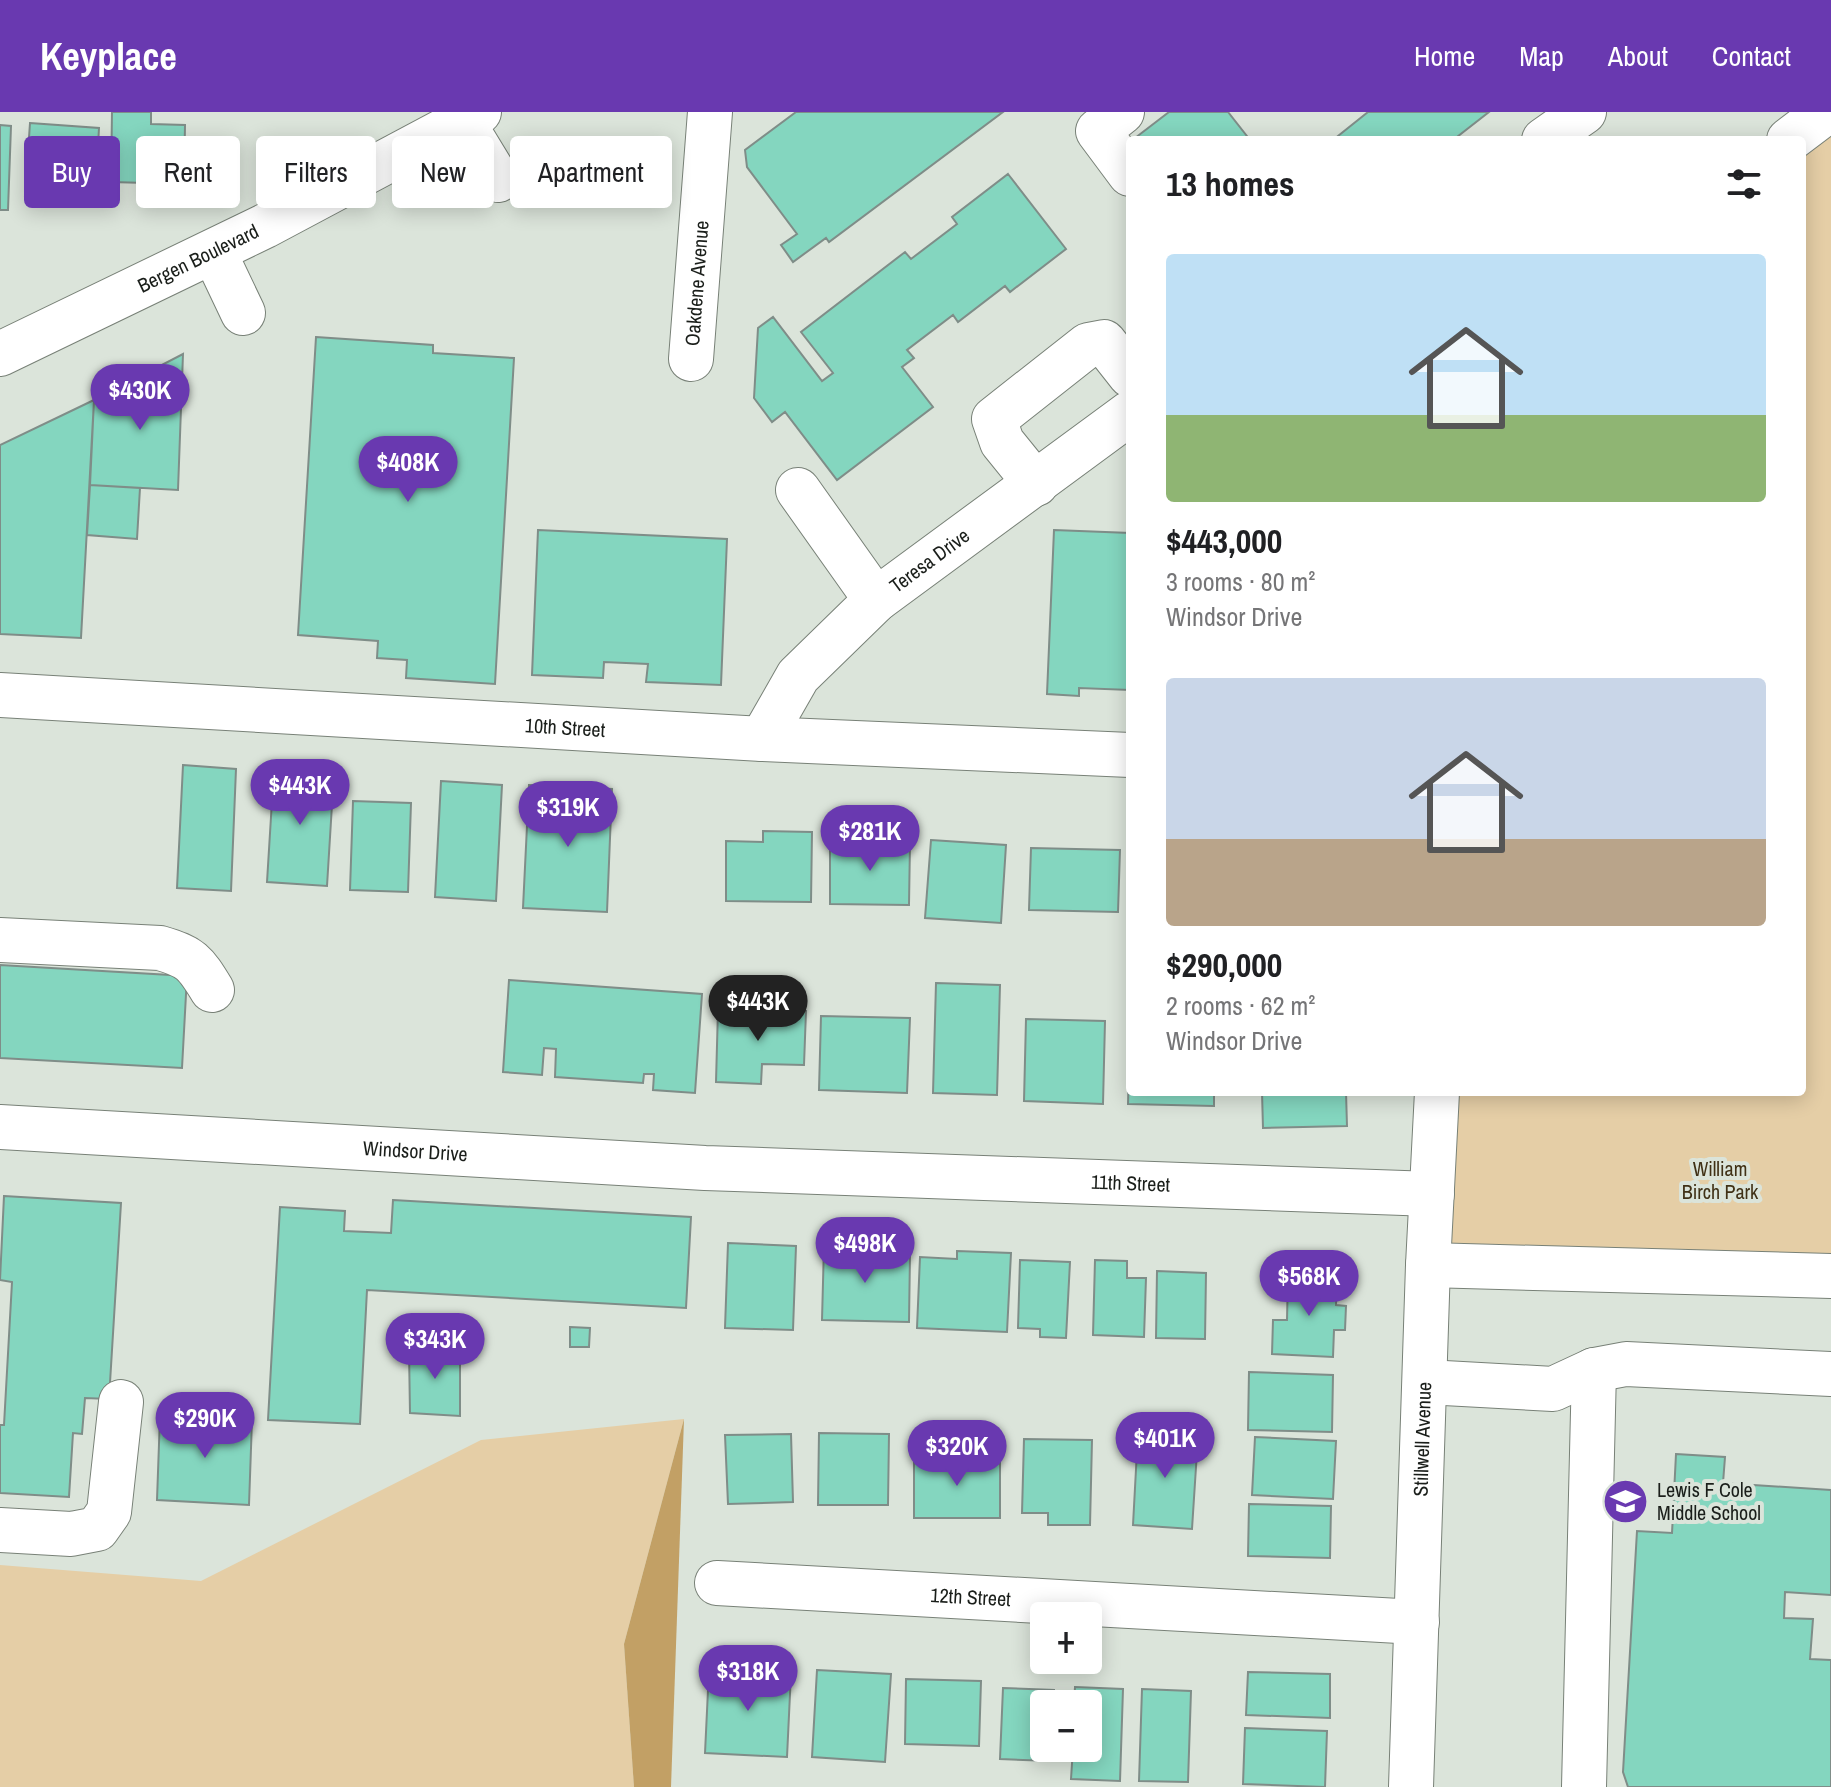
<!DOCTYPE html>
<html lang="en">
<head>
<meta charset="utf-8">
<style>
  body { margin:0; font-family:"Archivo Narrow",sans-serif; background:#f6f6f6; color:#202124; height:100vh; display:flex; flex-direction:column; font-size:30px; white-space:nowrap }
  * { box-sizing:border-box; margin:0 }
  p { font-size:26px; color:#757577 }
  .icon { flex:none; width:44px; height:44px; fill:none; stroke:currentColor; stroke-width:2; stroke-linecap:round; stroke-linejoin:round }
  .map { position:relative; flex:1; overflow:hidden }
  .panel { position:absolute; left:1126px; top:24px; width:680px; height:960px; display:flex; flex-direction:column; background:#fff; border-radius:8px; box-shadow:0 4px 20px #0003 }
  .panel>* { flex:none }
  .top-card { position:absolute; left:24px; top:24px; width:760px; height:72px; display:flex; gap:16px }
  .controls { position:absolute; left:1030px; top:1490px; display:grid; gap:16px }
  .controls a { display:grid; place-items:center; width:72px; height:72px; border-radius:8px; background:#fff; box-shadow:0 4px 20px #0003; font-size:40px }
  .price { position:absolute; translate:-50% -68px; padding:0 18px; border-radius:28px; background:#6939b0; color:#fff; font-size:26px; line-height:52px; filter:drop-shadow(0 2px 4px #0008) }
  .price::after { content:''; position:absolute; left:50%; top:48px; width:24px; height:18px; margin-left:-12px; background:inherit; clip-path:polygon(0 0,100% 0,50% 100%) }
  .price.on { background:#222; color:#fff }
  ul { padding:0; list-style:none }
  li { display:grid; align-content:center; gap:16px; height:424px; padding:0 40px }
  li span { display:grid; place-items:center; height:248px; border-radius:8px; color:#555 }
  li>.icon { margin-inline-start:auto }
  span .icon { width:144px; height:144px; fill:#fffc; stroke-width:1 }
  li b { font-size:34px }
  h2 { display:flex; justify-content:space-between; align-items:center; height:96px; padding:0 40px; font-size:34px }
  .pill { padding:0 28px; border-radius:8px; background:#fff; box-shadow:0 4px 20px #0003; font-size:28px; line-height:72px }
  .pill.on { background:#6939b0; color:#fff }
  header { display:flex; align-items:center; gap:48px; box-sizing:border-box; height:112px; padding:0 40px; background:#6939b0; color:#fff }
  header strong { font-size:38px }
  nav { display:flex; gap:44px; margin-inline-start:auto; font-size:28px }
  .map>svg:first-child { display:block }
  .green { fill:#e5cea6 }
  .forest { fill:#c2a065 }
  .building { fill:#84d6bf; stroke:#7f8d88; stroke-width:2 }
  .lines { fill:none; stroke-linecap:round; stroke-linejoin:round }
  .minor-casing { stroke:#788177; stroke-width:46 }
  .major-casing { stroke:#788177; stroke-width:46 }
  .minor { stroke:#fff; stroke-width:44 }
  .major { stroke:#fff; stroke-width:44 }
  .labels { text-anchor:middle; stroke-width:8; stroke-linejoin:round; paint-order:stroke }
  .street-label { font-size:20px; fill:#1a1e1a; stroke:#dbe4da }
  .park-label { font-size:20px; fill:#403116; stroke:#dbe4da }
  .poi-label { font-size:20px; fill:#1a1e1a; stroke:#dbe4da; text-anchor:start }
</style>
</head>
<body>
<header>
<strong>Keyplace</strong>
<nav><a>Home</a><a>Map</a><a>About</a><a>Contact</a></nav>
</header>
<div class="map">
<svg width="1831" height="1675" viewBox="0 0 1831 1675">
  <rect width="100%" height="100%" fill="#dbe4da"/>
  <path class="green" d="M 1831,0 L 1831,1159 L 1428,1153 L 1437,980 L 1802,980 L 1802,28 Z
    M 684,1307 L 624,1532 L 634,1675 L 0,1675 L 0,1453 L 201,1469 L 481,1328 Z"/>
  <path class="forest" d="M 684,1307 L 671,1675 L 634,1675 L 624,1532 Z"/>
  <path class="building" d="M 112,0 L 151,0 L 151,12 L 185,13 L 184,72 L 111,70 Z
    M 796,0 L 1003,0 L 829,130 L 826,126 L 793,150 L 781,133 L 797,122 L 747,55 L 745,38 Z
    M 1169,0 L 1228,0 L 1250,28 L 1137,28 L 1135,26 Z
    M 1368,0 L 1489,0 L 1457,25 L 1459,28 L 1333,28 Z
    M 30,11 L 99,16 L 95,88 L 25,84 Z
    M 0,13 L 11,14 L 8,98 L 0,98 Z
    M 1008,62 L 1066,137 L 1010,180 L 1005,174 L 958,210 L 953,203 L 907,238 L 914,246 L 902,255 L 933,295 L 837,368 L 785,300 L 772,310 L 754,286 L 758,216 L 773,205 L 822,269 L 833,261 L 801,220 L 905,140 L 911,147 L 957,112 L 952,105 Z
    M 316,225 L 433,233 L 433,241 L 514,246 L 495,572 L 406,566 L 407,548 L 377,546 L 378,529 L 298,523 Z
    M 183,242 L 178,378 L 90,373 L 94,288 Z
    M 94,288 L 81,526 L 0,522 L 0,333 Z
    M 90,373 L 140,376 L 137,427 L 87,423 Z
    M 538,418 L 727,427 L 721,573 L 646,570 L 648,552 L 604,550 L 603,566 L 532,563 Z
    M 1054,418 L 1130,421 L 1130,578 L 1079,576 L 1079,584 L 1047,582 Z
    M 183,653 L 236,657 L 231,779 L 177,776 Z
    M 274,656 L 334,660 L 327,774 L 267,770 Z
    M 441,669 L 502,673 L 496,789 L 435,785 Z
    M 529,673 L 612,677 L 607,800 L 523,796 Z
    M 353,689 L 411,691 L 408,780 L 350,778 Z
    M 763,719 L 812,720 L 811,790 L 726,789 L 726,729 L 763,730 Z
    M 931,728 L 1006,733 L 1001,811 L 925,806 Z
    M 830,730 L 910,731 L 909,793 L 830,792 Z
    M 1031,736 L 1120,738 L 1118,800 L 1029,798 Z
    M 0,853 L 187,864 L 182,956 L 0,946 Z
    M 509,868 L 702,882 L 695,981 L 653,978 L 654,962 L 644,962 L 643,971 L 555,965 L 556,937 L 544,936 L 542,963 L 503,960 Z
    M 936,871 L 1000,873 L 997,983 L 933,981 Z
    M 718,897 L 806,899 L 804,953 L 762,952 L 761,972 L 716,970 Z
    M 821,904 L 910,906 L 907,981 L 819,978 Z
    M 1026,907 L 1105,909 L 1103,992 L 1024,989 Z
    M 1130,916 L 1130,980 L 1214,980 L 1214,994 L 1128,992 Z
    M 1262,980 L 1346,980 L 1347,1014 L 1263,1016 Z
    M 4,1084 L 121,1091 L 109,1287 L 85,1286 L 82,1322 L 73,1321 L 69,1385 L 0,1381 L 0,1313 L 4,1313 L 12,1170 L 0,1168 Z
    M 393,1088 L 691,1105 L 686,1196 L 367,1178 L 360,1312 L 268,1308 L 280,1095 L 345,1099 L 344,1119 L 391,1121 Z
    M 728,1131 L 796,1134 L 793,1218 L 725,1216 Z
    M 824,1133 L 874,1134 L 874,1142 L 910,1142 L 909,1210 L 822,1208 Z
    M 957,1139 L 1011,1141 L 1007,1220 L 917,1216 L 920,1145 L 957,1147 Z
    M 1020,1148 L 1070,1150 L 1066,1226 L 1040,1225 L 1040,1217 L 1018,1216 Z
    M 1095,1148 L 1127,1149 L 1127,1166 L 1146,1166 L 1144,1225 L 1093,1223 Z
    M 1157,1159 L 1206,1161 L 1205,1227 L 1156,1226 Z
    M 1288,1163 L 1337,1165 L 1336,1193 L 1346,1194 L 1345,1218 L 1334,1218 L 1333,1245 L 1272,1242 L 1273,1208 L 1287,1208 Z
    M 570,1215 L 590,1216 L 589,1235 L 570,1235 Z
    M 460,1234 L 460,1304 L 410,1301 L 409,1238 Z
    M 1249,1260 L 1333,1263 L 1332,1320 L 1248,1318 Z
    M 160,1304 L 252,1308 L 249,1393 L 157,1388 Z
    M 1138,1320 L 1198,1324 L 1192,1417 L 1133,1413 Z
    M 819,1321 L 889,1322 L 888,1393 L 818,1393 Z
    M 791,1322 L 793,1390 L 728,1392 L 725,1323 Z
    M 1255,1325 L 1336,1329 L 1333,1387 L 1252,1383 Z
    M 1024,1327 L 1092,1328 L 1090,1413 L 1048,1413 L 1048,1401 L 1022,1401 Z
    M 1676,1342 L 1725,1345 L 1723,1371 L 1831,1378 L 1831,1483 L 1785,1480 L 1784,1506 L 1813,1507 L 1810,1547 L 1831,1548 L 1831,1675 L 1628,1675 L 1623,1660 L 1637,1419 L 1672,1421 Z
    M 914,1346 L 1000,1346 L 1000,1406 L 914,1406 Z
    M 1249,1392 L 1331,1394 L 1330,1446 L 1248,1444 Z
    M 709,1557 L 791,1561 L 787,1645 L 705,1641 Z
    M 817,1558 L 891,1562 L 885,1650 L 812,1645 Z
    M 1248,1560 L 1330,1562 L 1330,1606 L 1246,1603 Z
    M 906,1567 L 981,1569 L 979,1634 L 905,1632 Z
    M 1075,1575 L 1123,1577 L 1120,1669 L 1071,1667 L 1073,1636 L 1088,1636 L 1088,1592 L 1074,1592 Z
    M 1003,1576 L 1054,1578 L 1053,1592 L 1044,1592 L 1044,1636 L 1052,1636 L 1051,1649 L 1000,1647 Z
    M 1142,1577 L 1191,1579 L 1188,1670 L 1139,1669 Z
    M 1245,1616 L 1327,1619 L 1325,1675 L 1243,1672 Z"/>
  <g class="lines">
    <defs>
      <g id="minor">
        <path d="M 1122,0 L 1098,19 L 1130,62"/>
        <path d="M 462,9 L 498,68"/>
        <path d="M 1544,28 L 1584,0"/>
        <path d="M 1789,28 L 1826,0"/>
        <path d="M 214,140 L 243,201"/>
        <path id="s1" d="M 691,247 L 710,0"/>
        <path d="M 1036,372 L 1002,330 L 994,307 L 1088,233 L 1104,230 L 1130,263"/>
        <path d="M 798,378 L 876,488"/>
        <path id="s2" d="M 0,583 L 762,627 L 1130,643"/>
        <path id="s3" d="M 762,627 L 798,564 L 876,488 L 1130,301"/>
        <path d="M 0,828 L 160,836 C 191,845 195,850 212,878"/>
        <path id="s4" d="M 0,1015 L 705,1056 L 1432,1082"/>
        <path d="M 1428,1153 L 1831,1164"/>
        <path d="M 1426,1270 L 1553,1277 L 1594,1258 L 1626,1252 L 1831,1262"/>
        <path d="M 0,1418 L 71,1422 L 97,1417 L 109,1400 L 121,1290"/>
        <path id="s5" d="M 717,1471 L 1417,1510"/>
        <path id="s6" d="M 1411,1675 L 1428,1153 L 1437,980"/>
        <path d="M 1584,1675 L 1594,1258"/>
      </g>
      <g id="major">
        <path id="s7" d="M 0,242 L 265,114 L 479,0"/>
      </g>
    </defs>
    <use href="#minor" class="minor-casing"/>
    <use href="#major" class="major-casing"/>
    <use href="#minor" class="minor"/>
    <use href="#major" class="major"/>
  </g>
  <defs>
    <symbol id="school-disc" viewBox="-11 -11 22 22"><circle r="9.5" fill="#6939b0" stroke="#dbe4da"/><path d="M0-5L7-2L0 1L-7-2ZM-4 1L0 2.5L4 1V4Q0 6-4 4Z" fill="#fff"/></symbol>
  </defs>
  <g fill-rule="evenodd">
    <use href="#school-disc" x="1600" y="1364" width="51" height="51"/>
  </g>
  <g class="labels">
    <g class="street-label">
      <text dy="7" stroke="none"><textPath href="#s7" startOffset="220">Bergen Boulevard</textPath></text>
      <text dy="7" stroke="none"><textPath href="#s1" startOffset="76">Oakdene Avenue</textPath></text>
      <text dy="7" stroke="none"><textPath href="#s3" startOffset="248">Teresa Drive</textPath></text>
      <text dy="7" stroke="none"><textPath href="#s2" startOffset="566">10th Street</textPath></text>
      <text dy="7" stroke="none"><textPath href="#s4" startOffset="416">Windsor Drive</textPath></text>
      <text dy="7" stroke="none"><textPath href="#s4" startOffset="1132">11th Street</textPath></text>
      <text dy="7" stroke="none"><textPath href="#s6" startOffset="348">Stillwell Avenue</textPath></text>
      <text dy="7" stroke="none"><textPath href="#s5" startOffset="254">12th Street</textPath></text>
    </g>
    <g class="park-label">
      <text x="1720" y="1064">William<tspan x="1720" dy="23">Birch Park</tspan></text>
    </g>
    <g class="poi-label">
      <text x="1657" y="1385">Lewis F Cole<tspan x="1657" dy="23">Middle School</tspan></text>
    </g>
  </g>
</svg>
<div class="controls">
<a>+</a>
<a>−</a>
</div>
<b class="price" style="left:140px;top:320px">$430K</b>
<b class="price" style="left:408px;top:392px">$408K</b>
<b class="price" style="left:300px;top:715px">$443K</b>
<b class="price" style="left:568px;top:737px">$319K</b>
<b class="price" style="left:870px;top:761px">$281K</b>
<b class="price on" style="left:758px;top:931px">$443K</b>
<b class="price" style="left:865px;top:1173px">$498K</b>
<b class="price" style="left:1309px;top:1206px">$568K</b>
<b class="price" style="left:435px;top:1269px">$343K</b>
<b class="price" style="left:205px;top:1348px">$290K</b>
<b class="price" style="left:1165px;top:1368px">$401K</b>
<b class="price" style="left:957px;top:1376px">$320K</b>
<b class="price" style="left:748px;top:1601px">$318K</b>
<div class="top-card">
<a class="pill on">Buy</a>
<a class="pill">Rent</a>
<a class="pill">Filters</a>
<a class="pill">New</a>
<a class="pill">Apartment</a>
</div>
<section class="panel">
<h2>13 homes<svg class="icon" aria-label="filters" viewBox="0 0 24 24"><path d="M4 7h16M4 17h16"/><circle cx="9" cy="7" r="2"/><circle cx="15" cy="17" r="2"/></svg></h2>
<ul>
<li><span style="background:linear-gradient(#bfe0f5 65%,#8fb573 0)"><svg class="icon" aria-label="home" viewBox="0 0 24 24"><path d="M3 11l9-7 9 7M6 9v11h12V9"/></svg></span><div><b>$443,000</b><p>3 rooms · 80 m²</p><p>Windsor Drive</p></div></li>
<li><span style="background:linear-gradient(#c9d6e8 65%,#b9a48a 0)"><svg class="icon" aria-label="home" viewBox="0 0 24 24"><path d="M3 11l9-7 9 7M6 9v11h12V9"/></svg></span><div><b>$290,000</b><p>2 rooms · 62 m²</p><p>Windsor Drive</p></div></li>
</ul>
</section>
</div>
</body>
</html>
